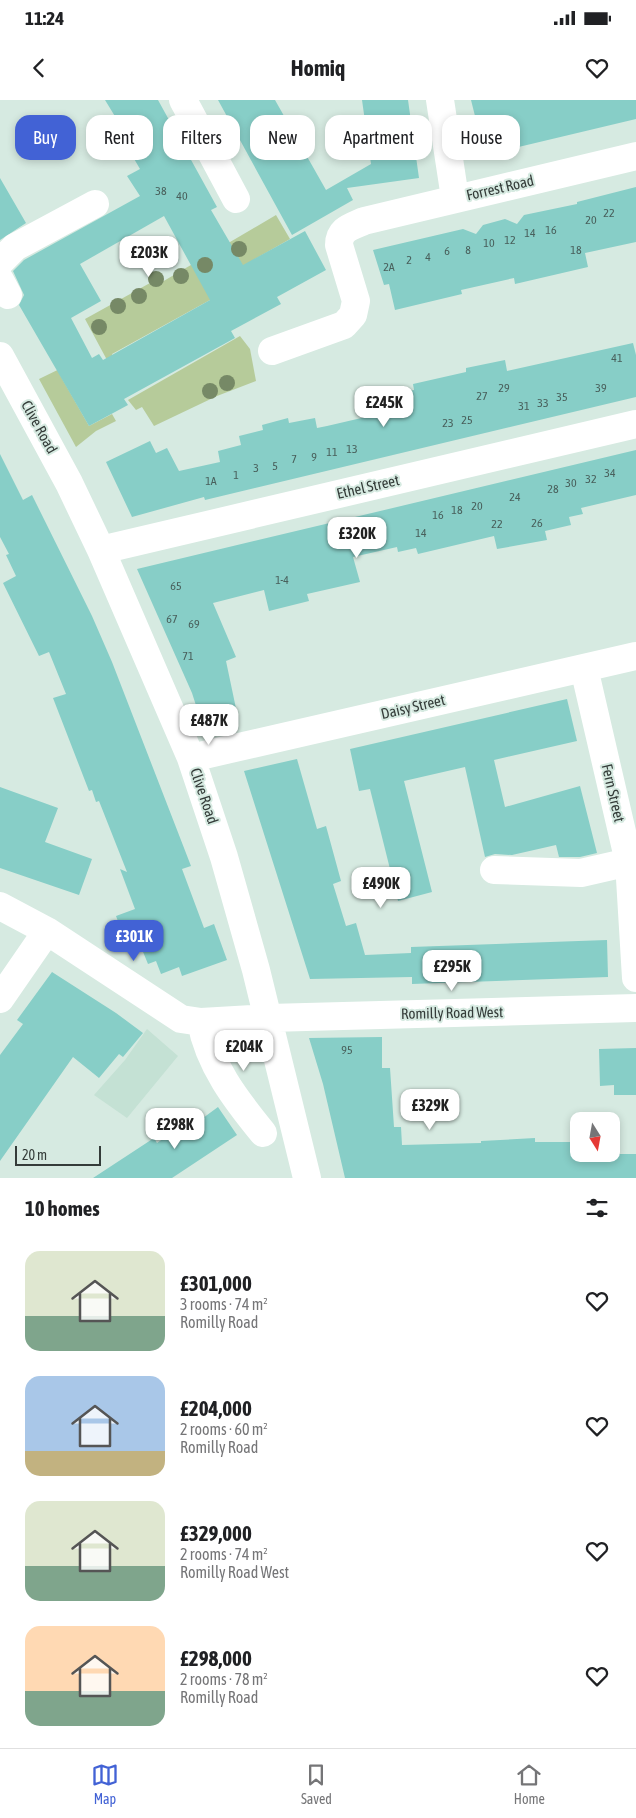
<!DOCTYPE html>
<html lang="en">
<head>
<meta charset="utf-8">
<style>
  body { margin:0; font-family:"Asap Condensed",sans-serif; background:#f2f2f2; color:#202124; height:100vh; display:flex; flex-direction:column; font-size:19px; white-space:nowrap }
  * { box-sizing:border-box; margin:0 }
  p { font-size:16px; color:#757577 }
  .icon { flex:none; width:28px; height:28px; fill:none; stroke:currentColor; stroke-width:2; stroke-linecap:round; stroke-linejoin:round }
  .map { position:relative; height:1078px; overflow:hidden }
  .sheet { display:flex; flex-direction:column; background:#fff; flex:1 }
  .sheet>* { flex:none }
  .top-card { position:absolute; left:15px; top:15px; width:606px; height:45px; display:flex; gap:10px }
  .needle { width:32px; rotate:169deg }
  .buttons { position:absolute; left:570px; top:1012px; display:grid; gap:10px }
  .buttons a { display:grid; place-items:center; width:50px; height:50px; border-radius:10px; background:#fff; box-shadow:0 2px 8px #0003; font-size:25px }
  .scale { position:absolute; left:15px; bottom:12px; width:86px; box-sizing:border-box; padding-left:5px; border:2px solid #343c39; border-top:0; font-size:14px; line-height:18px; white-space:nowrap; color:#343c39; -webkit-text-stroke:4px #d6eae1; paint-order:stroke }
  .price { position:absolute; translate:-50% -42px; padding:0 11px; border-radius:10px; background:#fff; color:#222; font-size:16px; line-height:32px; filter:drop-shadow(0 1px 2px #0008) }
  .price::after { content:''; position:absolute; left:50%; top:30px; width:15px; height:11px; margin-left:-8px; background:inherit; clip-path:polygon(0 0,100% 0,50% 100%) }
  .price.on { background:#4262d5; color:#fff }
  ul { padding:0; list-style:none }
  li { display:flex; align-items:center; gap:15px; height:125px; padding:0 25px }
  li span { display:grid; place-items:center; flex:none; width:140px; height:100px; border-radius:15px; color:#555 }
  li>.icon { margin-inline-start:auto }
  span .icon { width:60px; height:60px; fill:#fffc; stroke-width:1 }
  li b { font-size:21px }
  h2 { display:flex; justify-content:space-between; align-items:center; height:60px; padding:0 25px; font-size:21px }
  .chip { padding:0 18px; border-radius:15px; background:#fff; box-shadow:0 2px 8px #0003; font-size:18px; line-height:45px }
  .chip.on { background:#4262d5; color:#fff }
  .status { display:flex; justify-content:space-between; align-items:center; height:35px; padding:0 25px; background:#fff; direction:ltr }
  .status svg { height:14px; fill:currentColor }
  header { display:flex; justify-content:space-between; align-items:center; height:65px; padding:0 25px; background:#fff; font-size:22px; font-weight:700 }
  .tab-bar { display:flex; justify-content:space-around; align-items:center; height:70px; border-top:1px solid #e0e0e0; background:#fff; font-size:14px; color:#757577 }
  .tab-bar a { display:grid; justify-items:center; gap:2px }
  .tab-bar .on { color:#4262d5 }
  .map>svg:first-child { display:block }
  .built { fill:#c4e1d4 }
  .green { fill:#b6cb9a }
  .building { fill:#87cec7; fill-rule:evenodd }
  .lines { fill:none; stroke-linecap:round; stroke-linejoin:round }
  .minor { stroke:#fff; stroke-width:28 }
  .tree { fill:#768966 }
  .labels { text-anchor:middle; stroke-width:4; stroke-linejoin:round; paint-order:stroke }
  .number-label { font-size:12px; fill:#49605c }
  .street-label { font-size:15px; fill:#343c39; stroke:#d6eae1 }
</style>
</head>
<body>
<div class="status"><b>11:24</b><svg viewBox="0 0 49 12"><path d="M0 12V9h3v3zM5 12V6h3v6zM10 12V3h3v9zM15 12V0h3v12zM26 1h20v11H26zM47 4h2v5h-2z"/></svg></div>
<header><svg class="icon" aria-label="back" viewBox="0 0 24 24"><path d="M15 5l-7 7 7 7"/></svg>Homiq<svg class="icon" aria-label="heart" viewBox="0 0 24 24"><path d="M12 20l-8-8c-3-5 5-10 8-4 3-6 11-1 8 4z"/></svg></header>
<div class="map">
<svg width="636" height="1078" viewBox="0 0 636 1078">
  <rect width="100%" height="100%" fill="#d6eae1"/>
  <path class="built" d="M 147,929 L 178,956 L 127,1018 L 94,995 L 125,960 Z"/>
  <path class="green" d="M 276,115 L 290,139 L 255,159 L 210,200 L 112,254 L 113,257 L 107,260 L 85,219 L 159,178 L 162,182 Z
    M 240,236 L 250,249 L 256,281 L 217,296 L 154,326 L 142,307 L 136,310 L 128,300 Z
    M 76,261 L 60,275 L 89,326 L 112,314 L 116,321 L 96,331 L 76,347 L 39,279 Z"/>
  <path class="building" d="M 105,0 L 158,0 L 217,107 L 211,110 L 243,165 L 305,131 L 326,170 L 277,197 L 281,204 L 231,231 L 235,238 L 124,299 L 128,305 L 89,326 L 19,205 L 24,195 L 13,171 L 24,160 L 140,96 L 127,76 L 140,69 L 133,57 L 138,54 ZM 164,116 L 210,200 L 103,260 L 99,254 L 92,258 L 71,218 L 101,201 L 80,164 Z
    M 218,0 L 275,0 L 326,90 L 371,64 L 362,0 L 408,0 L 419,78 L 347,88 L 353,100 L 292,135 Z
    M 471,0 L 636,0 L 636,19 L 476,57 L 472,25 L 477,24 Z
    M 0,78 L 26,123 L 0,140 Z
    M 636,87 L 636,142 L 585,153 L 588,167 L 515,184 L 514,178 L 461,190 L 462,194 L 395,210 L 389,184 L 384,185 L 373,150 L 463,129 L 476,134 L 483,125 L 505,119 L 517,124 L 524,115 L 577,104 L 577,102 Z
    M 633,243 L 636,255 L 636,297 L 205,400 L 204,397 L 132,417 L 106,362 L 150,341 L 156,353 L 167,348 L 179,371 L 220,362 L 218,351 L 241,345 L 239,336 L 263,330 L 262,325 L 288,318 L 289,323 L 315,318 L 317,328 L 327,326 L 383,313 L 379,297 L 414,290 L 413,284 L 466,272 L 466,268 L 505,260 L 507,271 Z
    M 636,350 L 636,395 L 581,408 L 583,414 L 569,417 L 571,425 L 545,431 L 547,440 L 497,449 L 494,436 L 418,454 L 416,448 L 398,452 L 397,447 L 353,457 L 360,482 L 307,494 L 309,501 L 269,511 L 264,490 L 213,503 L 236,557 L 226,561 L 238,618 L 203,627 L 192,593 L 137,469 Z
    M 0,354 L 23,400 L 32,395 L 92,516 L 112,562 L 191,766 L 182,769 L 204,828 L 214,824 L 227,860 L 182,876 L 179,867 L 161,874 L 156,861 L 148,864 L 139,842 L 127,845 L 116,816 L 135,809 L 120,769 L 127,772 L 99,701 L 96,702 L 92,690 L 89,691 L 53,598 L 66,594 L 49,552 L 39,556 L 3,483 L 16,476 L 6,455 L 9,454 L 0,437 Z
    M 567,599 L 577,641 L 494,660 L 505,707 L 580,686 L 597,753 L 580,757 L 559,757 L 556,745 L 512,755 L 495,754 L 485,757 L 465,667 L 404,681 L 432,792 L 398,801 L 370,689 L 359,691 L 350,649 Z
    M 297,659 L 317,729 L 326,726 L 341,781 L 333,784 L 346,826 L 356,823 L 365,855 L 411,853 L 411,847 L 607,840 L 608,877 L 412,884 L 412,877 L 310,879 L 244,671 Z
    M 0,687 L 58,708 L 45,742 L 92,759 L 79,795 L 0,768 Z
    M 52,872 L 116,913 L 143,933 L 123,957 L 119,954 L 99,978 L 73,957 L 0,1061 L 0,955 L 23,924 L 17,920 Z
    M 382,937 L 382,968 L 390,968 L 394,1027 L 401,1027 L 402,1045 L 481,1043 L 481,1041 L 535,1038 L 535,1042 L 579,1042 L 579,1054 L 636,1054 L 636,1078 L 345,1078 L 323,984 L 309,938 Z
    M 636,948 L 636,995 L 614,995 L 614,985 L 600,986 L 599,949 Z
    M 218,1007 L 237,1035 L 172,1078 L 93,1078 L 154,1038 L 157,1043 L 200,1013 L 203,1018 Z"/>
  <g class="lines">
    <path class="minor" d="M 183,0 L 236,99
      M 440,0 L 455,98
      M 0,162 L 15,147 L 95,104
      M 0,180 L 8,195
      M 272,251 L 344,225 L 353,215 L 356,201 L 339,145 C 339,129 351,127 364,121 L 636,56
      M 0,256 L 69,383 L 101,450 L 191,658 L 224,757 L 256,870 L 307,1078
      M 101,450 L 636,324
      M 584,568 L 629,762 L 636,878
      M 191,658 L 636,556
      M 494,770 L 581,773 L 629,762
      M 0,806 L 47,831 L 181,919 L 201,922 L 269,918 L 636,908
      M 0,899 L 47,831
      M 201,922 C 209,965 236,1000 263,1033"/>
  </g>
  <g class="tree">
    <circle cx="239" cy="149" r="8"/>
    <circle cx="205" cy="165" r="8"/>
    <circle cx="181" cy="176" r="8"/>
    <circle cx="156" cy="179" r="8"/>
    <circle cx="139" cy="196" r="8"/>
    <circle cx="118" cy="206" r="8"/>
    <circle cx="99" cy="227" r="8"/>
    <circle cx="227" cy="283" r="8"/>
    <circle cx="210" cy="291" r="8"/>
  </g>
  <g class="labels">
    <g class="number-label">
      <text x="161" y="95">38</text>
      <text x="182" y="100">40</text>
      <text x="609" y="117">22</text>
      <text x="591" y="124">20</text>
      <text x="551" y="134">16</text>
      <text x="530" y="137">14</text>
      <text x="510" y="144">12</text>
      <text x="489" y="147">10</text>
      <text x="468" y="154">8</text>
      <text x="576" y="154">18</text>
      <text x="447" y="155">6</text>
      <text x="428" y="161">4</text>
      <text x="409" y="164">2</text>
      <text x="389" y="171">2A</text>
      <text x="617" y="262">41</text>
      <text x="504" y="292">29</text>
      <text x="601" y="292">39</text>
      <text x="482" y="300">27</text>
      <text x="562" y="301">35</text>
      <text x="543" y="307">33</text>
      <text x="524" y="310">31</text>
      <text x="467" y="324">25</text>
      <text x="448" y="327">23</text>
      <text x="352" y="353">13</text>
      <text x="332" y="356">11</text>
      <text x="314" y="361">9</text>
      <text x="294" y="363">7</text>
      <text x="275" y="370">5</text>
      <text x="256" y="372">3</text>
      <text x="610" y="377">34</text>
      <text x="236" y="379">1</text>
      <text x="591" y="383">32</text>
      <text x="211" y="385">1A</text>
      <text x="571" y="387">30</text>
      <text x="553" y="393">28</text>
      <text x="515" y="401">24</text>
      <text x="477" y="410">20</text>
      <text x="457" y="414">18</text>
      <text x="438" y="419">16</text>
      <text x="537" y="427">26</text>
      <text x="497" y="428">22</text>
      <text x="421" y="437">14</text>
      <text x="282" y="484">1-4</text>
      <text x="176" y="490">65</text>
      <text x="172" y="523">67</text>
      <text x="194" y="528">69</text>
      <text x="188" y="560">71</text>
      <text x="347" y="954">95</text>
    </g>
    <g class="street-label">
      <text transform="translate(500 88) rotate(-13)" y="5">Forrest Road</text>
      <text transform="translate(39 327) rotate(61)" y="5">Clive Road</text>
      <text transform="translate(368 387) rotate(-13)" y="5">Ethel Street</text>
      <text transform="translate(413 607) rotate(-13)" y="5">Daisy Street</text>
      <text transform="translate(613 693) rotate(77)" y="5">Fern Street</text>
      <text transform="translate(204 696) rotate(71)" y="5">Clive Road</text>
      <text transform="translate(452 913) rotate(-1)" y="5">Romilly Road West</text>
    </g>
  </g>
</svg>
<div class="buttons">
<a><svg class="needle" viewBox="-14 -14 28 28"><path d="M0-13l5 13h-10z" fill="#e53935"/><path d="M0 13l5-13h-10z" fill="#757577"/></svg></a>
</div>
<div class="scale">20 m</div>
<b class="price" style="left:149px;top:178px">£203K</b>
<b class="price" style="left:384px;top:328px">£245K</b>
<b class="price" style="left:357px;top:459px">£320K</b>
<b class="price" style="left:209px;top:646px">£487K</b>
<b class="price" style="left:381px;top:809px">£490K</b>
<b class="price on" style="left:134px;top:862px">£301K</b>
<b class="price" style="left:452px;top:892px">£295K</b>
<b class="price" style="left:244px;top:972px">£204K</b>
<b class="price" style="left:430px;top:1031px">£329K</b>
<b class="price" style="left:175px;top:1050px">£298K</b>
<div class="top-card">
<a class="chip on">Buy</a>
<a class="chip">Rent</a>
<a class="chip">Filters</a>
<a class="chip">New</a>
<a class="chip">Apartment</a>
<a class="chip">House</a>
</div>
</div>
<section class="sheet">
<h2>10 homes<svg class="icon" aria-label="filters" viewBox="0 0 24 24"><path d="M4 7h16M4 17h16"/><circle cx="9" cy="7" r="2"/><circle cx="15" cy="17" r="2"/></svg></h2>
<ul>
<li><span style="background:linear-gradient(#dfe7d0 65%,#7fa58c 0)"><svg class="icon" aria-label="home" viewBox="0 0 24 24"><path d="M3 11l9-7 9 7M6 9v11h12V9"/></svg></span><div><b>£301,000</b><p>3 rooms · 74 m²</p><p>Romilly Road</p></div><svg class="icon" aria-label="heart" viewBox="0 0 24 24"><path d="M12 20l-8-8c-3-5 5-10 8-4 3-6 11-1 8 4z"/></svg></li>
<li><span style="background:linear-gradient(#a9c7e8 75%,#c2b280 0)"><svg class="icon" aria-label="home" viewBox="0 0 24 24"><path d="M3 11l9-7 9 7M6 9v11h12V9"/></svg></span><div><b>£204,000</b><p>2 rooms · 60 m²</p><p>Romilly Road</p></div><svg class="icon" aria-label="heart" viewBox="0 0 24 24"><path d="M12 20l-8-8c-3-5 5-10 8-4 3-6 11-1 8 4z"/></svg></li>
<li><span style="background:linear-gradient(#dfe7d0 65%,#7fa58c 0)"><svg class="icon" aria-label="home" viewBox="0 0 24 24"><path d="M3 11l9-7 9 7M6 9v11h12V9"/></svg></span><div><b>£329,000</b><p>2 rooms · 74 m²</p><p>Romilly Road West</p></div><svg class="icon" aria-label="heart" viewBox="0 0 24 24"><path d="M12 20l-8-8c-3-5 5-10 8-4 3-6 11-1 8 4z"/></svg></li>
<li><span style="background:linear-gradient(#ffd9b3 65%,#7fa58c 0)"><svg class="icon" aria-label="home" viewBox="0 0 24 24"><path d="M3 11l9-7 9 7M6 9v11h12V9"/></svg></span><div><b>£298,000</b><p>2 rooms · 78 m²</p><p>Romilly Road</p></div><svg class="icon" aria-label="heart" viewBox="0 0 24 24"><path d="M12 20l-8-8c-3-5 5-10 8-4 3-6 11-1 8 4z"/></svg></li>
</ul>
</section>
<nav class="tab-bar">
<a class="on"><svg class="icon" aria-label="map" viewBox="0 0 24 24"><path d="M3 6l6-2 6 2 6-2v14l-6 2-6-2-6 2zM9 4v14M15 6v14"/></svg>Map</a>
<a><svg class="icon" aria-label="saved" viewBox="0 0 24 24"><path d="M7 4h10v16l-5-4-5 4z"/></svg>Saved</a>
<a><svg class="icon" aria-label="home" viewBox="0 0 24 24"><path d="M3 11l9-7 9 7M6 9v11h12V9"/></svg>Home</a>
</nav>
</body>
</html>
